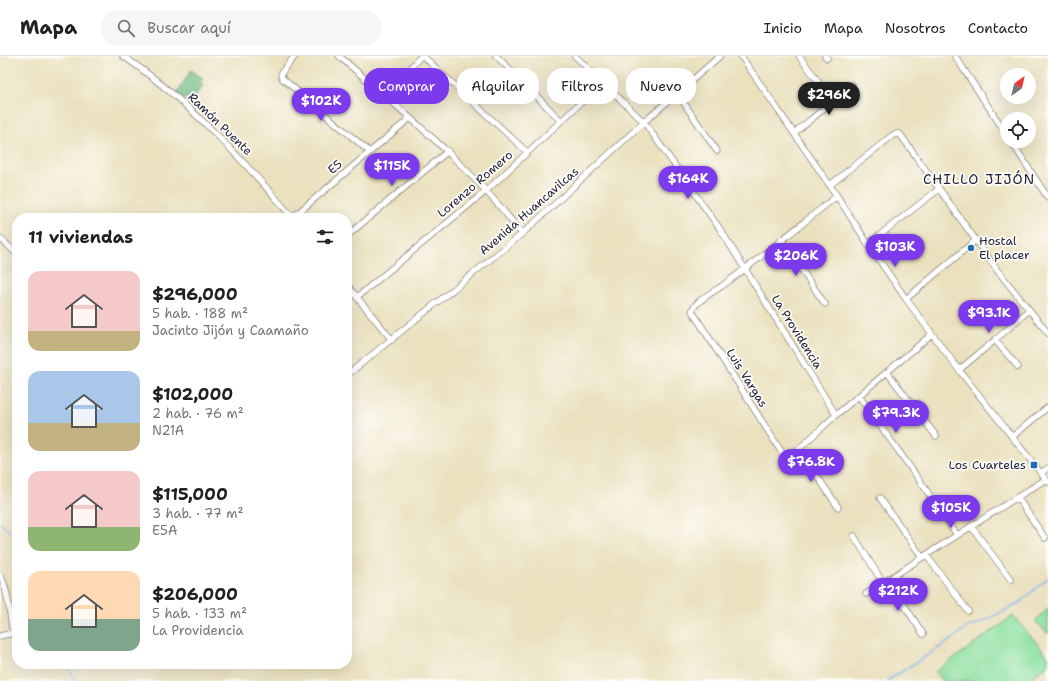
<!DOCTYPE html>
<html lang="es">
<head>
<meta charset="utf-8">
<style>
  body { margin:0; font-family:"Shantell Sans",sans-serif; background:#f6f6f6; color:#202124; height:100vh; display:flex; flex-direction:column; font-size:15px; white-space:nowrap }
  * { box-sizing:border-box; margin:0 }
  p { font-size:13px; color:#757577 }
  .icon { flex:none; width:22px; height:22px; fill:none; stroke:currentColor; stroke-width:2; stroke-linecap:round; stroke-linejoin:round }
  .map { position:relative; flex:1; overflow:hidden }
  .panel { position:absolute; left:12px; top:157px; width:340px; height:456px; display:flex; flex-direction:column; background:#fff; border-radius:16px; box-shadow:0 4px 16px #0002 }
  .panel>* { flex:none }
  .banner { position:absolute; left:364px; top:12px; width:380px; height:36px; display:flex; gap:8px }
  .needle { width:26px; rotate:34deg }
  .buttons { position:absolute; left:1000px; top:12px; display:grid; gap:8px }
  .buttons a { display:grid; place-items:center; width:36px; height:36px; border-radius:50%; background:#fff; box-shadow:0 4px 16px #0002; font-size:20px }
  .price { position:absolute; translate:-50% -34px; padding:0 9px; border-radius:14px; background:#7c3aed; color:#fff; font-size:13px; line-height:26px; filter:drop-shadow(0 1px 2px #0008) }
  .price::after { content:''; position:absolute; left:50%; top:24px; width:12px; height:9px; margin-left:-6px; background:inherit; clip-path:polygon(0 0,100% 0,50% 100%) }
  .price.selected { background:#222; color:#fff }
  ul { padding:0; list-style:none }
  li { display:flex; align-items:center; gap:12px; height:100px; padding:0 16px }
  li span { display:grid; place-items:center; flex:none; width:112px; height:80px; border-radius:12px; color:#555 }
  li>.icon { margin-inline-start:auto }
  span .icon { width:48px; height:48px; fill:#fffc; stroke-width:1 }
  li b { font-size:17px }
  h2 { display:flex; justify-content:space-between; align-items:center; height:48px; padding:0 16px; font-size:17px }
  .tag { padding:0 14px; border-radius:16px; background:#fff; box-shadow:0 4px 16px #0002; font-size:14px; line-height:36px }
  .tag.selected { background:#7c3aed; color:#fff }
  header { display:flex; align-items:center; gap:24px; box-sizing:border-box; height:56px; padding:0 20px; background:#fff; border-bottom:1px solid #e0e0e0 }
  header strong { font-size:19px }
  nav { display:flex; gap:22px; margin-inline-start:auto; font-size:14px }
  .search { width:280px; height:36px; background:#f6f6f6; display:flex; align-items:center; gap:10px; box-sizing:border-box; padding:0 14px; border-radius:16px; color:#757577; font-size:15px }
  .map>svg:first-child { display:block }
  .green { fill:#8de0a1; stroke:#58816e }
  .forest { fill:#72be87; stroke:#4a7061 }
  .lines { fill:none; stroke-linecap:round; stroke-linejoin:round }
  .stream { stroke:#85b4f0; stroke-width:1.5 }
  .minor-casing { stroke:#86827d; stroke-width:7 }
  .minor { stroke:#fff; stroke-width:5.5 }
  .poi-dot { fill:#1f6fb2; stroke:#fdfcf7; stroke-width:1.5 }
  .labels { text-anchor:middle; stroke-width:3.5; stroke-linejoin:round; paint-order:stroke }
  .street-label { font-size:12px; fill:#22223b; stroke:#fdfcf7 }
  .poi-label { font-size:12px; fill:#22223b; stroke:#fdfcf7; text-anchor:start }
  .quarter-label { font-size:14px; letter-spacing:1px; fill:#22223b; stroke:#fdfcf7 }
</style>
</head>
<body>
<header>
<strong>Mapa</strong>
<div class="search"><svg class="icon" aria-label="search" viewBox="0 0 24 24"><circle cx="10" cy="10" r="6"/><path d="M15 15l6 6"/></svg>Buscar aquí</div>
<nav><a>Inicio</a><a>Mapa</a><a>Nosotros</a><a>Contacto</a></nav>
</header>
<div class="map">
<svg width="1048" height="625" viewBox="0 0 1048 625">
  <rect width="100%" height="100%" fill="#fdfcf7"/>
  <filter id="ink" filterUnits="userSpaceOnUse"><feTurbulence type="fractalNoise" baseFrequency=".025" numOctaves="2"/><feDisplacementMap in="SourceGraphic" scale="8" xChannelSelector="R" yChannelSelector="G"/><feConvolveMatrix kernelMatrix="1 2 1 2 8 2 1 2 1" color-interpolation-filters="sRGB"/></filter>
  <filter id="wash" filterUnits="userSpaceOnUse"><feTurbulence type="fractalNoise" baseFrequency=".012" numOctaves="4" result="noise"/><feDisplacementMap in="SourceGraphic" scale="16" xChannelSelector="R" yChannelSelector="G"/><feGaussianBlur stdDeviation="0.9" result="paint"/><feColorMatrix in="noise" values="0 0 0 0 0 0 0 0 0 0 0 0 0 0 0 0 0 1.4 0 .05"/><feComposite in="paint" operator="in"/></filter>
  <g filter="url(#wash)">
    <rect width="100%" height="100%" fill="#ebe1bf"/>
    <path class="green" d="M 1048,552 L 1048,578 L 1035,565 Z
      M 1013,560 L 1048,600 L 1048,609 L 1027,625 L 942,625 L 935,616 Z"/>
    <path class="forest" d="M 191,14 L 203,22 L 200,27 L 203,29 L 190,47 L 177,37 Z"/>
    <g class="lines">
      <path class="stream" d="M 0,467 L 17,481
        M 67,608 L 75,625
        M 887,625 L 951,584 L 968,571 L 978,568 L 1018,548 L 1048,522"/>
    </g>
  </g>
  <g filter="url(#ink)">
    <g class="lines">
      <defs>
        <path id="minor" d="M 123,0 C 188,44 242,103 293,162
          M 295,0 L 282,16 L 281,20 L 283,23 L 370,96
          M 339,0 C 403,56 471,110 522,178
          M 423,0 L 527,96
          M 496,0 L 515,18 L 561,65
          M 575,0 L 644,66 L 720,173 L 836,359
          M 741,0 L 837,140 L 868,188 L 906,243 L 959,314 L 1048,426
          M 799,0 L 818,25
          M 825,0 L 827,2
          M 955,0 L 1007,79
          M 677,37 L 717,95
          M 385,40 L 421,0
          M 794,77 L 809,65 L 852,29
          M 1011,85 L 1048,142
          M 830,129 L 893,79 L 897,78 L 900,78 L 997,214 L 1048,277
          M 837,140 C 799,170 761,202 722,230 C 713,236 695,245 692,255 L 784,400 L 789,401 L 793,398 L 836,359 L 932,278
          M 293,161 L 410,62
          M 347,180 L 448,95
          M 0,182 L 17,198
          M 781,184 L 825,248
          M 868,188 L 939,133
          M 347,229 L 392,284
          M 357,241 L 486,135 L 603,26
          M 906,243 L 976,184
          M 995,284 L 1018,311
          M 959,314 L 995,284 L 1029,254
          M 887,316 L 936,380
          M 347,319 L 522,178 L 644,66 L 720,0
          M 859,340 L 920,425 L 957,479
          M 1012,381 L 1048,351
          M 799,393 L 838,451
          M 1041,417 L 1048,412
          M 1017,441 L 1045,482
          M 880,442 L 922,501
          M 971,470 L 1011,524
          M 854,480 L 883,527
          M 926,499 L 968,555
          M 0,519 C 8,531 10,562 13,577
          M 888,524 L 923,578
          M 866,538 L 926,499 L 1046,423
          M 0,580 L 17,576"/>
      </defs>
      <use href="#minor" class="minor-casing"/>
      <use href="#minor" class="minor"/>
    </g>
  </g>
  <g class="poi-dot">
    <circle cx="971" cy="192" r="4"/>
    <rect x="1030" y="405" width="8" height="8" rx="2"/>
  </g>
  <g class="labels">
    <g class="street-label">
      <text transform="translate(220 68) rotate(44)" y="4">Ramón Puente</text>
      <text transform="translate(335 111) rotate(-40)" y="4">E5</text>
      <text transform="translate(475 128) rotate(-41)" y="4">Lorenzo Romero</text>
      <text transform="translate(529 155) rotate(-41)" y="4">Avenida Huancavilcas</text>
      <text transform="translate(797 276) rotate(58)" y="4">La Providencia</text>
      <text transform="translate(747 322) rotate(58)" y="4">Luis Vargas</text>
    </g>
    <g class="poi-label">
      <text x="979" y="189">Hostal<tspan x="979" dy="14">El placer</tspan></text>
      <text x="1026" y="413" text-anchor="end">Los Cuarteles</text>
    </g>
    <g class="quarter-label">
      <text x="979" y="128">CHILLO JIJÓN</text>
    </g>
  </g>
</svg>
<div class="buttons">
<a><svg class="needle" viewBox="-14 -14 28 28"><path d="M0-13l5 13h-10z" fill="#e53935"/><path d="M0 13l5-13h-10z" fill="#757577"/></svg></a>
<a><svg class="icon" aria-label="locate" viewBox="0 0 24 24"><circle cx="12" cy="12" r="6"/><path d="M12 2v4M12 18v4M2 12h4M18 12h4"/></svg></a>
</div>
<b class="price selected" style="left:829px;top:60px">$296K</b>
<b class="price" style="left:321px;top:66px">$102K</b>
<b class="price" style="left:392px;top:131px">$115K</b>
<b class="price" style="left:688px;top:144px">$164K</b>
<b class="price" style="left:895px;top:212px">$103K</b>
<b class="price" style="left:796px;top:221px">$206K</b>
<b class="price" style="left:989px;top:278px">$93.1K</b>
<b class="price" style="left:896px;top:378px">$79.3K</b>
<b class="price" style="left:811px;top:427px">$76.8K</b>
<b class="price" style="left:951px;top:473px">$105K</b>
<b class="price" style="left:898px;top:556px">$212K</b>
<div class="banner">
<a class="tag selected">Comprar</a>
<a class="tag">Alquilar</a>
<a class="tag">Filtros</a>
<a class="tag">Nuevo</a>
</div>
<section class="panel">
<h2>11 viviendas<svg class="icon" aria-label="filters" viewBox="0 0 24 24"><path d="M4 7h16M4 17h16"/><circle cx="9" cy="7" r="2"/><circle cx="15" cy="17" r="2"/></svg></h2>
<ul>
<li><span style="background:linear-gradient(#f6c9c9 75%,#c2b280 0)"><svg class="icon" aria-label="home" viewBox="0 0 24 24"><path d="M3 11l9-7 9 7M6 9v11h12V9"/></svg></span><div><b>$296,000</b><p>5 hab. · 188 m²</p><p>Jacinto Jijón y Caamaño</p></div></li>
<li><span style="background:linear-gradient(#a9c7e8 65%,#c2b280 0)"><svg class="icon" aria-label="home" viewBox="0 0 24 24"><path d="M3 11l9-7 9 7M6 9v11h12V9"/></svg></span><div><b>$102,000</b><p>2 hab. · 76 m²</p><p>N21A</p></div></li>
<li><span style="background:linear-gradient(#f6c9c9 70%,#8fb573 0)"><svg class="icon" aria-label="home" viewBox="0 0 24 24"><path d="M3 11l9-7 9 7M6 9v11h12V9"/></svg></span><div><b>$115,000</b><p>3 hab. · 77 m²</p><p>E5A</p></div></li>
<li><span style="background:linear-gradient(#ffd9b3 60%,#7fa58c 0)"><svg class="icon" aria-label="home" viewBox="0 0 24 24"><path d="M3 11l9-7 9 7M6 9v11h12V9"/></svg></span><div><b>$206,000</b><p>5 hab. · 133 m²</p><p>La Providencia</p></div></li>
</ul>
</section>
</div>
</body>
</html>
